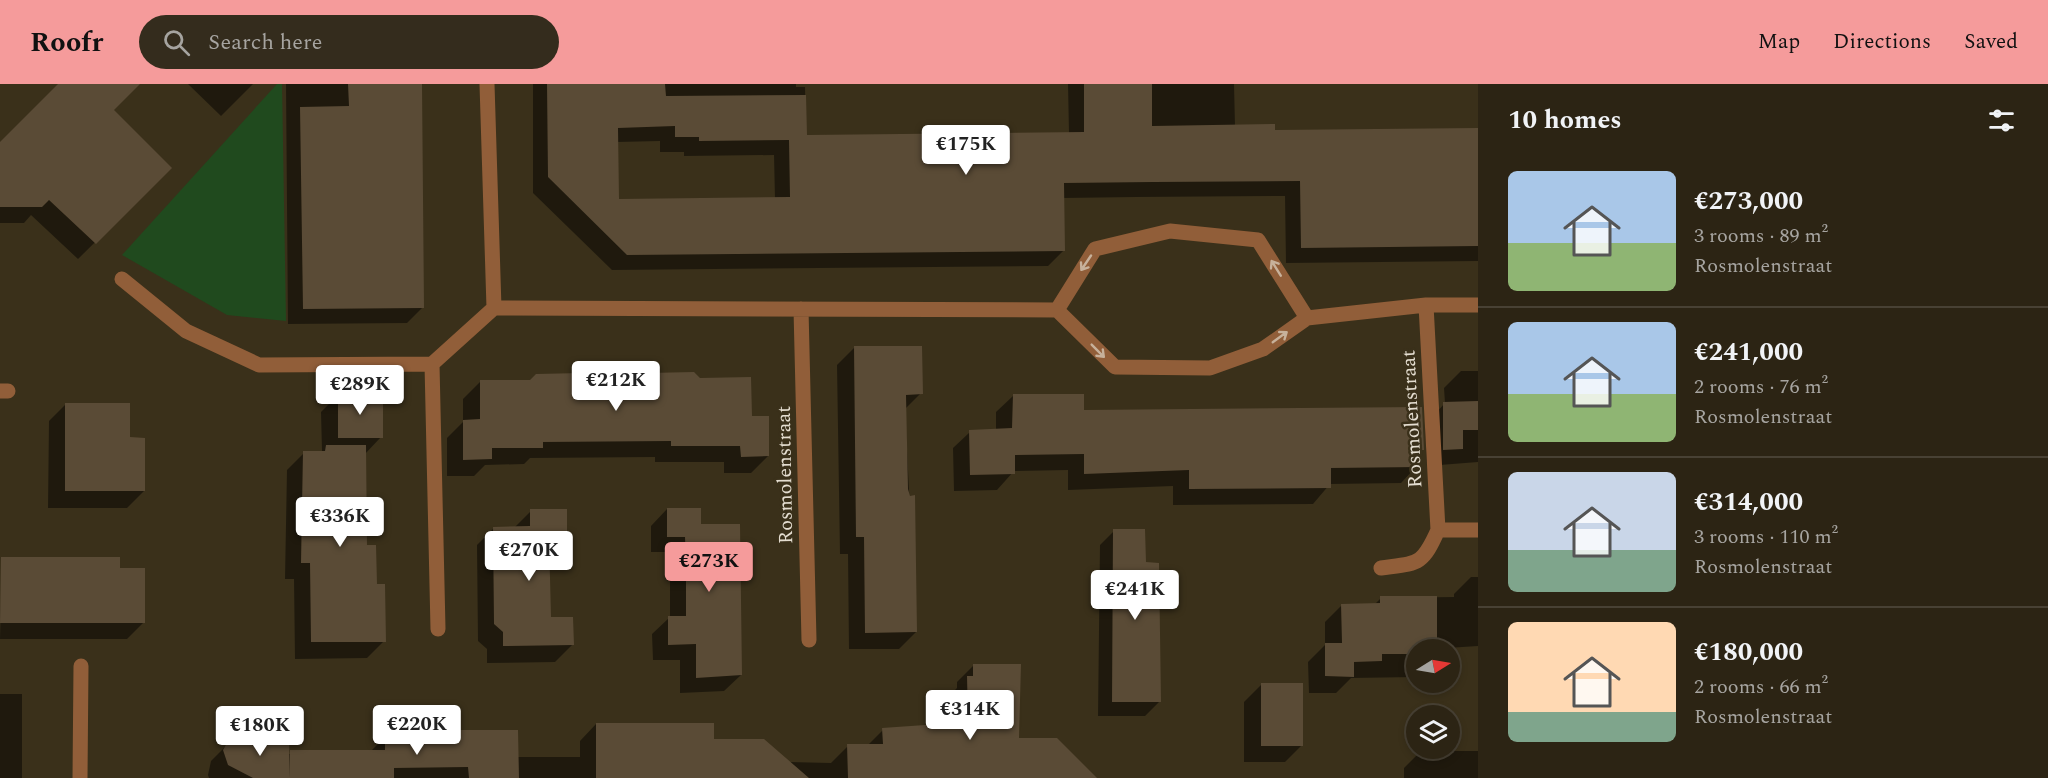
<!DOCTYPE html>
<html lang="en">
<head>
<meta charset="utf-8">
<style>
  body { margin:0; font-family:Spectral,serif; background:#342c1d; color:#f1f3f6; height:100vh; display:flex; flex-direction:column; font-size:22px; white-space:nowrap }
  * { box-sizing:border-box; margin:0 }
  p { font-size:20px; color:#a6a4a0 }
  .icon { flex:none; width:33px; height:33px; fill:none; stroke:currentColor; stroke-width:2; stroke-linecap:round; stroke-linejoin:round }
  .map { position:relative; flex:1; overflow:hidden }
  .details { display:flex; flex-direction:column; background:#2c2414; width:570px }
  .details>* { flex:none }
  .needle { width:39px; rotate:79deg }
  .tools { position:absolute; left:1406px; top:555px; display:grid; gap:12px }
  .tools a { display:grid; place-items:center; width:54px; height:54px; border-radius:50%; background:#2c2414; box-shadow:0 3px 9px #0003,0 0 0 2px #484134; font-size:30px }
  .price { position:absolute; translate:-50% -51px; padding:0 14px; border-radius:6px; background:#fff; color:#222; font-size:20px; line-height:39px; filter:drop-shadow(0 2px 3px #0008) }
  .price::after { content:''; position:absolute; left:50%; top:36px; width:18px; height:14px; margin-left:-9px; background:inherit; clip-path:polygon(0 0,100% 0,50% 100%) }
  .price.current { background:#f59b9b; color:#111 }
  ul { padding:0; list-style:none }
  li { display:flex; align-items:center; gap:18px; height:150px; padding:0 30px }
  li+li { border-top:2px solid #484134 }
  li span { display:grid; place-items:center; flex:none; width:168px; height:120px; border-radius:9px; color:#555 }
  li>.icon { margin-inline-start:auto }
  span .icon { width:72px; height:72px; fill:#fffc; stroke-width:1 }
  li b { font-size:26px }
  h2 { display:flex; justify-content:space-between; align-items:center; height:72px; padding:0 30px; font-size:26px }
  header { display:flex; align-items:center; gap:36px; box-sizing:border-box; height:84px; padding:0 30px; background:#f59b9b; color:#111 }
  header strong { font-size:28px }
  nav { display:flex; gap:33px; margin-inline-start:auto; font-size:21px }
  .search { width:420px; height:54px; background:#342c1d; display:flex; align-items:center; gap:15px; box-sizing:border-box; padding:0 21px; border-radius:33px; color:#a6a4a0; font-size:22px }
  main { display:flex; flex:1; min-height:0 }
  .map>svg:first-child { display:block }
  .green { fill:#204a1e }
  .shadow { fill:#0007; fill-rule:evenodd }
  .building { fill:#5a4b36; fill-rule:evenodd }
  .lines { fill:none; stroke-linecap:round; stroke-linejoin:round }
  .lane { stroke:#915e39; stroke-width:15 }
  .street { stroke:#915e39; stroke-width:15 }
  .oneway { stroke:#c7b19b }
  .labels { text-anchor:middle; stroke-width:5; stroke-linejoin:round; paint-order:stroke }
  .street-label { font-size:20px; fill:#e4ddd0; stroke:#3a301a }
</style>
</head>
<body>
<header>
<strong>Roofr</strong>
<div class="search"><svg class="icon" aria-label="search" viewBox="0 0 24 24"><circle cx="10" cy="10" r="6"/><path d="M15 15l6 6"/></svg>Search here</div>
<nav><a>Map</a><a>Directions</a><a>Saved</a></nav>
</header>
<main>
<div class="map">
<svg width="1478" height="694" viewBox="0 0 1478 694">
  <rect width="100%" height="100%" fill="#3a301a"/>
  <path class="green" d="M 277,0 L 282,0 L 286,237 L 227,231 L 122,171 Z"/>
  <path class="shadow" d="M 59,0 L 138,0 L 112,26 L 170,84 L 78,175 L 31,131 L 24,139 L 0,139 L 0,60 Z
    M 188,0 L 253,0 L 221,32 Z
    M 286,0 L 420,0 L 423,223 L 407,239 L 288,240 Z
    M 533,0 L 796,0 L 796,3 L 805,3 L 806,52 L 1069,49 L 1068,0 L 1234,0 L 1235,42 L 1273,47 L 1478,47 L 1478,177 L 1286,179 L 1285,112 L 1136,113 L 1063,114 L 1064,166 L 1048,182 L 612,186 L 533,109 ZM 660,57 L 660,68 L 684,68 L 684,72 L 774,71 L 775,115 L 617,116 L 617,58 Z
    M 854,264 L 921,309 L 905,325 L 916,548 L 899,565 L 849,565 L 848,470 L 840,470 L 837,281 Z
    M 1461,287 L 1478,287 L 1478,378 L 1427,382 L 1425,341 L 1445,319 L 1444,304 Z
    M 648,290 L 751,333 L 768,372 L 751,389 L 724,389 L 724,378 L 655,378 L 655,373 L 530,374 L 524,380 L 485,381 L 474,392 L 447,392 L 447,354 L 463,338 L 463,315 L 480,298 L 531,297 Z
    M 338,311 L 381,353 L 365,370 L 366,463 L 384,557 L 367,574 L 295,575 L 294,495 L 285,495 L 287,386 L 304,369 L 322,367 L 321,328 Z
    M 1013,312 L 1082,328 L 1422,365 L 1418,370 L 1417,382 L 1401,399 L 1330,400 L 1313,420 L 1173,421 L 1173,402 L 1068,406 L 1068,386 L 1014,387 L 997,406 L 954,407 L 953,364 L 970,348 L 996,346 L 996,328 Z
    M 66,320 L 129,355 L 144,407 L 127,424 L 48,424 L 49,337 Z
    M 667,425 L 700,442 L 741,591 L 724,607 L 680,609 L 680,576 L 653,576 L 652,550 L 670,533 L 670,498 L 669,468 L 651,468 L 651,442 Z
    M 531,427 L 566,453 L 549,470 L 550,534 L 572,561 L 555,578 L 487,579 L 487,565 L 478,557 L 477,461 L 494,444 L 514,444 Z
    M 1114,447 L 1144,480 L 1159,618 L 1145,632 L 1098,632 L 1100,461 Z
    M 2,475 L 119,486 L 144,538 L 127,555 L 0,555 Z
    M 1471,493 L 1478,493 L 1478,562 L 1416,566 L 1416,593 L 1351,594 L 1336,609 L 1309,609 L 1308,578 L 1325,561 L 1325,538 L 1342,521 L 1374,521 L 1381,514 L 1454,513 L 1454,510 Z
    M 974,581 L 1017,656 L 1095,694 L 209,694 L 208,691 L 211,677 L 228,660 L 288,670 L 370,668 L 386,652 L 517,647 L 517,673 L 580,673 L 580,657 L 596,640 L 713,657 L 789,678 L 831,679 L 848,662 L 867,662 L 883,646 L 951,641 L 951,610 L 957,604 L 957,598 Z
    M 1261,601 L 1302,661 L 1285,678 L 1244,678 L 1244,618 Z
    M 0,610 L 22,610 L 22,694 L 0,694 Z
    M 1421,667 L 1478,667 L 1478,694 L 1404,694 L 1404,684 Z"/>
  <path class="building" d="M 58,0 L 140,0 L 114,26 L 172,84 L 96,160 L 49,116 L 42,123 L 0,123 L 0,58 Z
    M 348,0 L 422,0 L 424,224 L 303,225 L 300,23 L 349,22 Z
    M 547,0 L 665,0 L 666,12 L 806,11 L 807,51 L 1084,48 L 1084,0 L 1152,0 L 1152,42 L 1275,40 L 1275,46 L 1478,44 L 1478,162 L 1301,164 L 1300,97 L 1153,98 L 1064,99 L 1065,167 L 627,171 L 548,93 ZM 675,42 L 675,53 L 699,53 L 699,57 L 789,56 L 790,113 L 619,115 L 618,44 Z
    M 854,262 L 922,262 L 923,310 L 906,311 L 908,405 L 910,412 L 915,411 L 917,548 L 865,549 L 864,453 L 856,453 Z
    M 615,283 L 644,283 L 648,289 L 694,288 L 700,294 L 751,293 L 752,332 L 769,332 L 769,372 L 741,373 L 740,362 L 671,362 L 671,357 L 543,358 L 543,364 L 492,364 L 492,375 L 463,376 L 463,336 L 480,335 L 480,296 L 530,296 L 536,290 L 582,289 L 587,284 Z
    M 338,309 L 383,309 L 383,354 L 338,354 Z
    M 1013,310 L 1084,310 L 1084,326 L 1422,323 L 1424,366 L 1419,366 L 1419,383 L 1331,384 L 1331,404 L 1189,405 L 1189,386 L 1084,390 L 1084,370 L 1015,371 L 1015,390 L 970,391 L 969,346 L 1012,344 Z
    M 1478,317 L 1478,346 L 1463,346 L 1463,365 L 1443,366 L 1443,318 Z
    M 65,319 L 130,319 L 130,353 L 145,354 L 145,407 L 65,407 Z
    M 326,361 L 366,361 L 367,461 L 376,461 L 377,500 L 385,500 L 386,558 L 311,558 L 310,479 L 301,479 L 303,367 L 325,367 Z
    M 667,424 L 701,424 L 701,440 L 740,440 L 742,591 L 696,594 L 696,560 L 668,561 L 668,532 L 686,532 L 686,481 L 685,453 L 667,453 Z
    M 530,425 L 567,425 L 567,454 L 549,454 L 551,533 L 573,533 L 574,561 L 503,562 L 503,548 L 494,540 L 493,443 L 530,442 Z
    M 1113,445 L 1145,445 L 1146,478 L 1159,479 L 1161,618 L 1112,618 Z
    M 1,473 L 120,473 L 120,484 L 145,484 L 145,539 L 0,539 Z
    M 1380,512 L 1437,512 L 1437,566 L 1416,566 L 1416,570 L 1382,570 L 1382,577 L 1354,578 L 1354,593 L 1325,592 L 1325,559 L 1342,559 L 1341,520 L 1380,519 Z
    M 973,580 L 1021,580 L 1019,654 L 1057,654 L 1097,694 L 848,694 L 847,660 L 883,660 L 882,644 L 968,638 L 967,592 L 973,592 Z
    M 1261,599 L 1303,599 L 1303,662 L 1261,662 Z
    M 596,639 L 714,639 L 714,655 L 764,655 L 809,694 L 596,694 Z
    M 455,646 L 518,646 L 519,694 L 469,694 L 468,683 L 394,684 L 394,694 L 290,694 L 290,666 L 385,666 L 385,651 L 455,650 Z
    M 234,654 L 289,654 L 290,694 L 253,694 L 228,681 L 223,666 L 227,659 Z"/>
  <g class="lines">
    <path class="lane" d="M 0,307 L 8,307
      M 80,694 L 81,582"/>
    <path class="street" d="M 487,0 L 494,224 L 1057,226 L 1115,283 L 1210,284 L 1263,265 L 1307,234 L 1426,221 L 1478,221
      M 122,195 L 186,247 L 259,281 L 432,280 L 494,224
      M 801,225 L 809,556
      M 1057,226 L 1095,165 L 1170,147 L 1258,156 L 1307,234
      M 432,280 L 438,545
      M 1438,446 L 1478,446
      M 1381,484 C 1418,479 1422,482 1438,446 L 1426,221"/>
  </g>
  <defs><path id="oneway-shaft" d="M-6 0H5M1.5-3L5.5 0L1.5 3" fill="none" stroke-width="1.6" stroke-linecap="round" stroke-linejoin="round" transform="scale(1.5)"/></defs>
  <g class="oneway">
    <use href="#oneway-shaft" transform="translate(1086 179) rotate(124)"/>
    <use href="#oneway-shaft" transform="translate(1276 184) rotate(-122)"/>
    <use href="#oneway-shaft" transform="translate(1280 253) rotate(-36)"/>
    <use href="#oneway-shaft" transform="translate(1098 267) rotate(45)"/>
  </g>
  <g class="labels">
    <g class="street-label">
      <text transform="translate(1411 335) rotate(-93)" y="7">Rosmolenstraat</text>
      <text transform="translate(784 391) rotate(-91)" y="7">Rosmolenstraat</text>
    </g>
  </g>
</svg>
<div class="tools">
<a><svg class="needle" viewBox="-14 -14 28 28"><path d="M0-13l5 13h-10z" fill="#e53935"/><path d="M0 13l5-13h-10z" fill="#a6a4a0"/></svg></a>
<a><svg class="icon" aria-label="layers" viewBox="0 0 24 24"><path d="M12 4l9 5-9 5-9-5zM3 14l9 5 9-5"/></svg></a>
</div>
<b class="price" style="left:966px;top:92px">€175K</b>
<b class="price" style="left:616px;top:328px">€212K</b>
<b class="price" style="left:360px;top:332px">€289K</b>
<b class="price" style="left:340px;top:464px">€336K</b>
<b class="price" style="left:529px;top:498px">€270K</b>
<b class="price current" style="left:709px;top:509px">€273K</b>
<b class="price" style="left:1135px;top:537px">€241K</b>
<b class="price" style="left:970px;top:657px">€314K</b>
<b class="price" style="left:417px;top:672px">€220K</b>
<b class="price" style="left:260px;top:673px">€180K</b>
</div>
<section class="details">
<h2>10 homes<svg class="icon" aria-label="filters" viewBox="0 0 24 24"><path d="M4 7h16M4 17h16"/><circle cx="9" cy="7" r="2"/><circle cx="15" cy="17" r="2"/></svg></h2>
<ul>
<li><span style="background:linear-gradient(#a9c7e8 60%,#8fb573 0)"><svg class="icon" aria-label="home" viewBox="0 0 24 24"><path d="M3 11l9-7 9 7M6 9v11h12V9"/></svg></span><div><b>€273,000</b><p>3 rooms · 89 m²</p><p>Rosmolenstraat</p></div></li>
<li><span style="background:linear-gradient(#a9c7e8 60%,#8fb573 0)"><svg class="icon" aria-label="home" viewBox="0 0 24 24"><path d="M3 11l9-7 9 7M6 9v11h12V9"/></svg></span><div><b>€241,000</b><p>2 rooms · 76 m²</p><p>Rosmolenstraat</p></div></li>
<li><span style="background:linear-gradient(#c9d6e8 65%,#7fa58c 0)"><svg class="icon" aria-label="home" viewBox="0 0 24 24"><path d="M3 11l9-7 9 7M6 9v11h12V9"/></svg></span><div><b>€314,000</b><p>3 rooms · 110 m²</p><p>Rosmolenstraat</p></div></li>
<li><span style="background:linear-gradient(#ffd9b3 75%,#7fa58c 0)"><svg class="icon" aria-label="home" viewBox="0 0 24 24"><path d="M3 11l9-7 9 7M6 9v11h12V9"/></svg></span><div><b>€180,000</b><p>2 rooms · 66 m²</p><p>Rosmolenstraat</p></div></li>
</ul>
</section>
</main>
</body>
</html>
